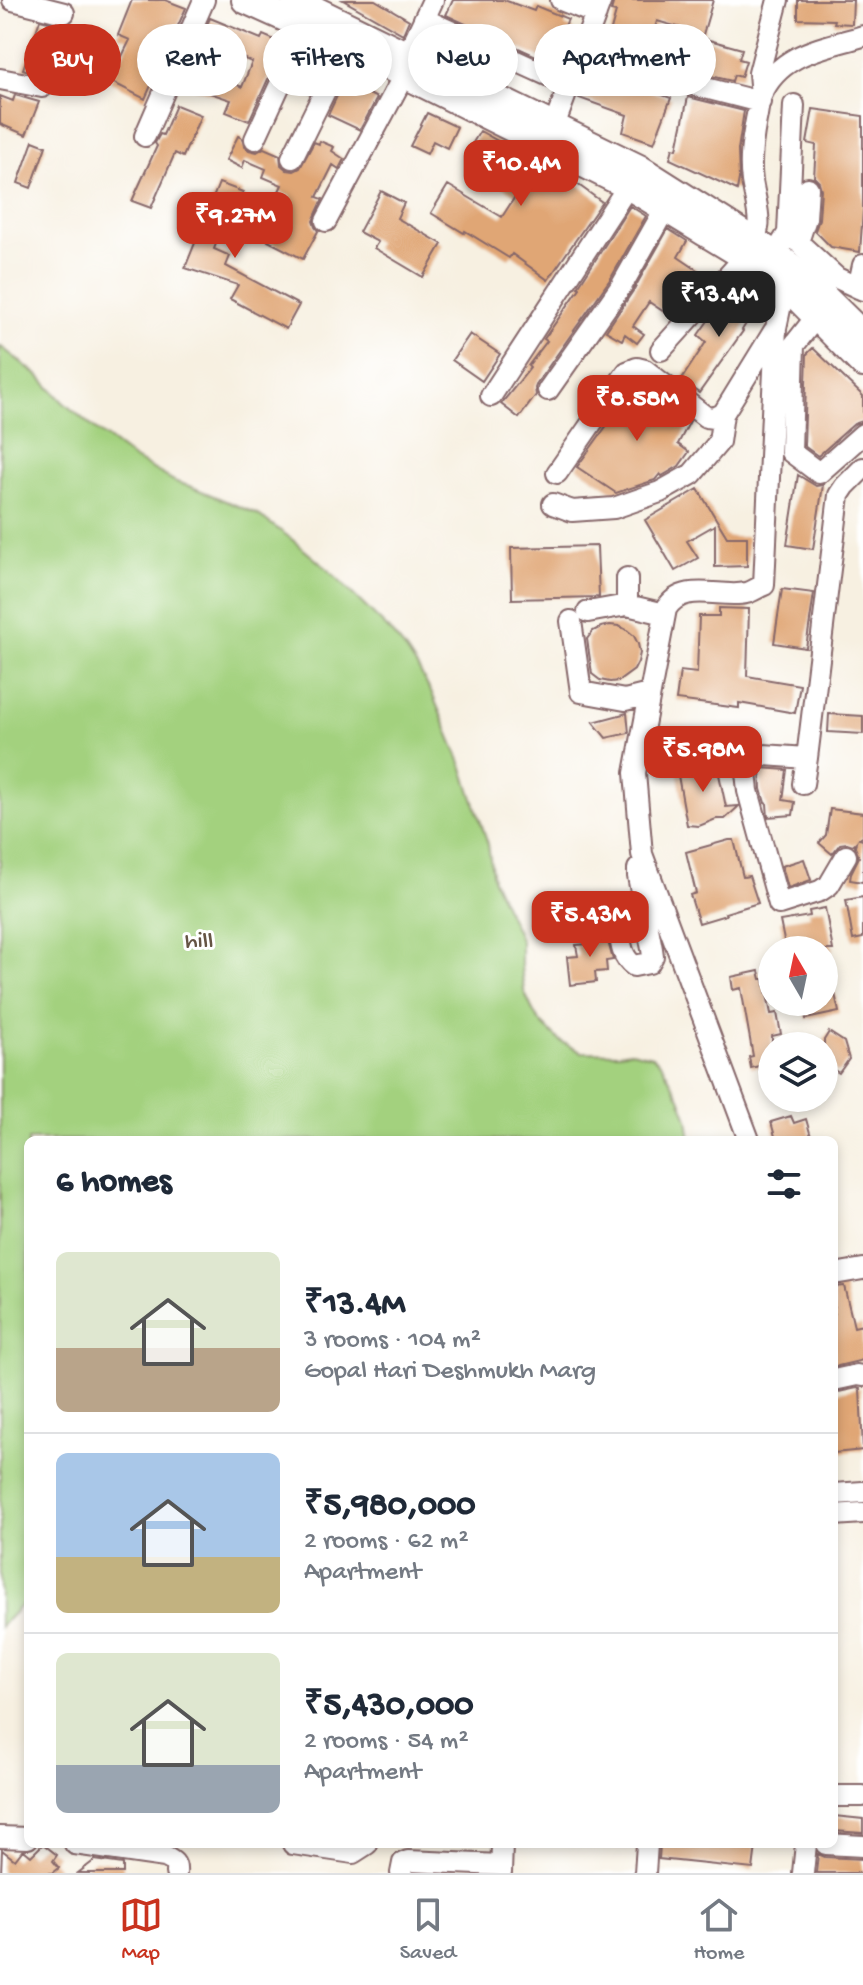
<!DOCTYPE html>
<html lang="en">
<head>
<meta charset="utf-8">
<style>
  body { margin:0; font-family:"Gochi Hand",sans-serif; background:#f6f6f7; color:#1f2937; height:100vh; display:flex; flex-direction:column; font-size:30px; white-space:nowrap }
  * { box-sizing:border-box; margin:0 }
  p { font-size:26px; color:#747a83 }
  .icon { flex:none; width:44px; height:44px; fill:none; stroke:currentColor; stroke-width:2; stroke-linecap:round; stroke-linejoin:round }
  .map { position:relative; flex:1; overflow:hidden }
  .side { position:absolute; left:24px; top:1136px; width:814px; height:712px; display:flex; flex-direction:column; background:#fff; border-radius:12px; box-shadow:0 4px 12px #0003 }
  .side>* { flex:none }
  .top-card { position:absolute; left:24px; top:24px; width:816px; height:72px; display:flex; gap:16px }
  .needle { width:52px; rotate:351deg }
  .fabs { position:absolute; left:758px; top:936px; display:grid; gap:16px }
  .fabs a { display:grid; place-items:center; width:80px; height:80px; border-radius:50%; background:#fff; box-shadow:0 4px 12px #0003; font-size:40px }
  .price { position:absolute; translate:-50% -68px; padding:0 18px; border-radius:16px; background:#c8321e; color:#fff; font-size:26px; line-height:52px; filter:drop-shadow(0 2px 4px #0008) }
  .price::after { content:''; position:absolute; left:50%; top:48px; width:24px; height:18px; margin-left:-12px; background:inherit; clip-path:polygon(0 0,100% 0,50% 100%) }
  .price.selected { background:#222; color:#fff }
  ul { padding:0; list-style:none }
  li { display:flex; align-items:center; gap:24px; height:200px; padding:0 32px }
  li+li { border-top:2px solid #e0e1e3 }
  li span { display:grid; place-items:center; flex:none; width:224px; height:160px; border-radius:12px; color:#555 }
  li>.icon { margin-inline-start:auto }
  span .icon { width:96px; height:96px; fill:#fffc; stroke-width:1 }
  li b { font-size:34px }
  h2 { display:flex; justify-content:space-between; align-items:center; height:96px; padding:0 32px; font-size:34px }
  .tag { padding:0 28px; border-radius:36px; background:#fff; box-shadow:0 4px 12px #0003; font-size:28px; line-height:72px }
  .tag.selected { background:#c8321e; color:#fff }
  .dock { display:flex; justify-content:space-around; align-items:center; height:112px; border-top:2px solid #e0e1e3; background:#fff; font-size:22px; color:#747a83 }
  .dock a { display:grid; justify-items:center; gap:4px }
  .dock .selected { color:#c8321e }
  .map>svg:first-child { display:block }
  .green { fill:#a3d17e; stroke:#767854; stroke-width:2 }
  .building { fill:#e0a674; fill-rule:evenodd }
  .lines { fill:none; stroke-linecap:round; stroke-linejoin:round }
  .minor-casing { stroke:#87686b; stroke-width:24 }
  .major-casing { stroke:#87686b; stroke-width:30 }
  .minor { stroke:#fff; stroke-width:20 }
  .major { stroke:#fff; stroke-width:26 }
  .labels { text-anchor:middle; stroke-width:6; stroke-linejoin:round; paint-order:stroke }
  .park-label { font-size:24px; fill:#655444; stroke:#fff }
</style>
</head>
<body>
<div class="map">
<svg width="863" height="1873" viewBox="0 0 863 1873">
  <rect width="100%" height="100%" fill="#fff"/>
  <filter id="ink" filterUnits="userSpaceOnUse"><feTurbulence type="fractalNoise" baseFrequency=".0125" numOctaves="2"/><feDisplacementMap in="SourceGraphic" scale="16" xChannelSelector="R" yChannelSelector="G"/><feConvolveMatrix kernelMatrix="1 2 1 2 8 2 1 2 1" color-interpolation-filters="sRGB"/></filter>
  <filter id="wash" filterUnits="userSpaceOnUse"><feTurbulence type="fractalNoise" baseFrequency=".006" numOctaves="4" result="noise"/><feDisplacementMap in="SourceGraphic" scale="32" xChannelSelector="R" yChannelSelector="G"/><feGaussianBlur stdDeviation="1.8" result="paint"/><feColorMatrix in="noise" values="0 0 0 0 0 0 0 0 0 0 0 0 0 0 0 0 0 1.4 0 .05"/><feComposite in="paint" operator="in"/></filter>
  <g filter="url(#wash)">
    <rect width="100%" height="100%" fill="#f7f0e1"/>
    <path class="green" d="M 0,346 L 39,376 L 63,402 L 95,429 L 133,458 L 176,482 L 192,487 L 257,514 L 289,537 L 325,567 L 388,629 L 405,649 L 419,670 L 433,696 L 462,765 L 488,844 L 493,880 L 521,941 L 521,967 L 524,991 L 534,1013 L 542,1024 L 560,1041 L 581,1052 L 619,1053 L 631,1051 L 652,1056 L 662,1065 L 680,1098 L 688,1119 L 691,1140 L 28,1140 L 28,1598 L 0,1627 Z"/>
    <g id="blocks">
      <path class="building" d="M 132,0 L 165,0 L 186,8 L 145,99 L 110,81 L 130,40 L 118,35 Z
        M 343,0 L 375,0 L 409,20 L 403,34 Z
        M 453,0 L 504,0 L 534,11 L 536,6 L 568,19 L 565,26 L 574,30 L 558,66 L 446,15 Z
        M 614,0 L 713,0 L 702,38 L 742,49 L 739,59 L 746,61 L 741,77 L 734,75 L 732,81 L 694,72 L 696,63 L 679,59 L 688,30 L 657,21 L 649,48 L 630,42 L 619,74 L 628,77 L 626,82 L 671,98 L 654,143 L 623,132 L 627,115 L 579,98 L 591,64 L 602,68 L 613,38 L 609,37 L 616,12 L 611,11 Z
        M 798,0 L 853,0 L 852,24 L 834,23 L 835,20 L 798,19 Z
        M 210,18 L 261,39 L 263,35 L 284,44 L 249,121 L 226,112 L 231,100 L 189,86 L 206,43 L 200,41 ZM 223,50 L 252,62 L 242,87 L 213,75 Z
        M 40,20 L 64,26 L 55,54 L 58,55 L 51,78 L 23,69 Z
        M 430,36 L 514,74 L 511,83 L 426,46 Z
        M 305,61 L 322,68 L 309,94 L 293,87 Z
        M 344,81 L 350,84 L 352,82 L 367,89 L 365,92 L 377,98 L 360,130 L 328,115 Z
        M 15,95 L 39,102 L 26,135 L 0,124 L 0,96 L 13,101 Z
        M 688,97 L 744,111 L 738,150 L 739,179 L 737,190 L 670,159 L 673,148 L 677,149 Z
        M 176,105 L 201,115 L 183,157 L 175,153 L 151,208 L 132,201 L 157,146 L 155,143 L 160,134 L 163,135 Z
        M 813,109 L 863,116 L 863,210 L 860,252 L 831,247 L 815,231 L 819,219 L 821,189 L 819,182 L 814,177 L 816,145 L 807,143 Z
        M 427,113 L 457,127 L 447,148 L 433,141 L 427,154 L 410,146 Z
        M 480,131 L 537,163 L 570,184 L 573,181 L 602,202 L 548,280 L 512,254 L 509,258 L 465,231 L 464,233 L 431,213 L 448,185 L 502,217 L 516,195 L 484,176 L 487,172 L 466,159 L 466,154 Z
        M 238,136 L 242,138 L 244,146 L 249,150 L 257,152 L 264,148 L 280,155 L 281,165 L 287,170 L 294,171 L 300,168 L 314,142 L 319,144 L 320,141 L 334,147 L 332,151 L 344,159 L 339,169 L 333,165 L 317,197 L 323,199 L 313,221 L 315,227 L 318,231 L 303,259 L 268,241 L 291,197 L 279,191 L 282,185 L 263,177 L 266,169 L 245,160 L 242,168 L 226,160 Z
        M 33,141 L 46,146 L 31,188 L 18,183 Z
        M 219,183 L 243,192 L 241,196 L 247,199 L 233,233 L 222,228 L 214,249 L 230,256 L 226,266 L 299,305 L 286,329 L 230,299 L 238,285 L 185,268 Z
        M 381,191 L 404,203 L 397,218 L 442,244 L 423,277 L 374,248 L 378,242 L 359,232 Z
        M 630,206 L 646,216 L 611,278 L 537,383 L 535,388 L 536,395 L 519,418 L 501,404 L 530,368 L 528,366 L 547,341 L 544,339 L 580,288 L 578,287 Z
        M 668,229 L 687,241 L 678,257 L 709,278 L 673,318 L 649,302 L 633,326 L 644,334 L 637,343 L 625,334 L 622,340 L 606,331 L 633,291 Z
        M 737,288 L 748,297 L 752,314 L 742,330 L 743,331 L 699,393 L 681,380 L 706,342 L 698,335 L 715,311 L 719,314 Z
        M 470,334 L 500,354 L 482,381 L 452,360 Z
        M 813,348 L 863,396 L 863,421 L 854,424 L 818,456 L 804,446 L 807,354 Z
        M 638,382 L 690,421 L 678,444 L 689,452 L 679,466 L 662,476 L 660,474 L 655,480 L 616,493 L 577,467 Z
        M 798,475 L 816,486 L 823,485 L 813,549 L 787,545 Z
        M 698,489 L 727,537 L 747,537 L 747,566 L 715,567 L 715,525 L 687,541 L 698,558 L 675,571 L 645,520 Z
        M 597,546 L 599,597 L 512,599 L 511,548 Z
        M 782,589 L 814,593 L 806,648 L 774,643 Z
        M 719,608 L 749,609 L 747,676 L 800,685 L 795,713 L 739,703 L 739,708 L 676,700 L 680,671 L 697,673 L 699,616 L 719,616 Z
        M 610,625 L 619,626 L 627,630 L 634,636 L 638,644 L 640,653 L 638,662 L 634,670 L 619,681 L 610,682 L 600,680 L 592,674 L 587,639 L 593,631 L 601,627 Z
        M 627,713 L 629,733 L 606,738 L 593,722 Z
        M 829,714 L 863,716 L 863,734 L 828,732 Z
        M 692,764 L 699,766 L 709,764 L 717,765 L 726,807 L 739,806 L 725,819 L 716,819 L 699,826 L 687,825 L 677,770 L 683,765 Z
        M 760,768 L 787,770 L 783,800 L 795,802 L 793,815 L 768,817 L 767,804 L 765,803 L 761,789 Z
        M 830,809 L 863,813 L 863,837 L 859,839 L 863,840 L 863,882 L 850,880 L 851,873 L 859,857 L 855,847 L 856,842 L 853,845 L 847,843 L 840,844 L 832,854 L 819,843 L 826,835 Z
        M 729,840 L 734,840 L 743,877 L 749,876 L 758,903 L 725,913 L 726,915 L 699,923 L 690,895 L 696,893 L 686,852 Z
        M 804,859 L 811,880 L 788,888 L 782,866 Z
        M 863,897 L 863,938 L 853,940 L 846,900 Z
        M 825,908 L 833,950 L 786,950 L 780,921 L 810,916 L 809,911 Z
        M 599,930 L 603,936 L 607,938 L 613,960 L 606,961 L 607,971 L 595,972 L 596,982 L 570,985 L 567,957 L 578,956 L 576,945 L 588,944 L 586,932 Z
        M 824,966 L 829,966 L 839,1012 L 806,1019 L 803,1002 L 824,1002 Z
        M 759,971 L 761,979 L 764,979 L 771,1014 L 777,1013 L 781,1034 L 772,1036 L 772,1072 L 761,1074 L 759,1066 L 751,1068 L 749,1057 L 753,1056 L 741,988 L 733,990 L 731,977 Z
        M 829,1032 L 844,1042 L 849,1059 L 839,1073 L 824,1064 L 824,1040 Z
        M 791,1116 L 794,1123 L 806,1119 L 812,1140 L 776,1140 L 771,1122 Z
        M 844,1286 L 854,1327 L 862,1325 L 863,1360 L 834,1367 L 834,1287 Z
        M 857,1388 L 860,1389 L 863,1450 L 834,1453 L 834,1393 Z
        M 834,1816 L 863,1819 L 863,1833 L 834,1831 Z
        M 43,1844 L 57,1855 L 53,1861 L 59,1868 L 53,1873 L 1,1873 L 2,1850 L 15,1860 L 22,1851 L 25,1851 L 31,1856 Z
        M 660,1844 L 733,1844 L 756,1846 L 753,1869 L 659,1859 Z
        M 818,1854 L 825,1857 L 863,1859 L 863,1873 L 816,1873 Z
        M 95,1860 L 123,1864 L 123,1873 L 78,1873 Z"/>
    </g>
  </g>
  <g filter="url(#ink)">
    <use href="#blocks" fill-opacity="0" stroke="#87686b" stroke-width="2"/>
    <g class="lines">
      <defs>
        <path id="minor" d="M 13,0 L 64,13
          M 561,0 L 596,14
          M 424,19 L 569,85
          M 407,56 L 433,0
          M 0,79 L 42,87
          M 682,82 L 760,102
          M 761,96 L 759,73 L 778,0
          M 554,126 L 601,0
          M 145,136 L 204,0
          M 255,139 L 306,28
          M 292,158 L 347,46
          M 326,221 L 404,75
          M 788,233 L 837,278
          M 798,242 L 806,218 L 808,188
          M 767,267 L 788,233 L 794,105
          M 826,279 L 837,278 L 863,290
          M 858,288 L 863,265
          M 816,317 L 794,345 L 791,452 L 819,473 L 863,434
          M 661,350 L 745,257 C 766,225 758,216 752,181 C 749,161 752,141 756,120 C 758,112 758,103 761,96 C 779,53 823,48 863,36
          M 548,390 L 622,285 L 665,209
          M 491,396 L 628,186
          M 557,473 L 627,372 L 637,368 L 645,370 L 706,417 L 714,418 L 723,414 L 774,331
          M 553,504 L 572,511 L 614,508 L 660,492 L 692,474 L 719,442 L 723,414
          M 627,605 L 627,578
          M 588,612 L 627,605 L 665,614
          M 571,621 L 581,692 L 625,700 L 649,694
          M 807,758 L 748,754 L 746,772 L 748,791 L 779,904 L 820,891 L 829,885 L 846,856
          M 803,784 L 807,758 L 839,495 L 845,486 L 863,468
          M 611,926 L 615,920 L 618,921 C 621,938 619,955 634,966 L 649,963 L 653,956 L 652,949 L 638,876 L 638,869 L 642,865
          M 749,1140 L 642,854 L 635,773 L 666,609 C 683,580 722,599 746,593 C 752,592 758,587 764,585 L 776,328 L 785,285 L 794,279
          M 834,1274 L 863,1269
          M 834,1380 L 857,1375 L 863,1376
          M 834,1494 L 863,1492
          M 834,1515 L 863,1513
          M 834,1796 L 863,1796
          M 0,1837 L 28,1838
          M 75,1844 L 165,1857 C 173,1861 177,1863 176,1873
          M 293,1844 L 353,1853 L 367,1844
          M 826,1844 L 863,1846
          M 401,1873 L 403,1863 L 408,1861 L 501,1865
          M 501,1873 L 502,1844
          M 645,1873 L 647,1844
          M 803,1873 L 806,1844"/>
        <path id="major" d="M 245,0 L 347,46 L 628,186 L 745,257 L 785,285 L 863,364
          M 295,0 L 639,168 L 776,255 L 801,274 L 863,335"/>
      </defs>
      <use href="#minor" class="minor-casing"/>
      <use href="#major" class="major-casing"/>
      <use href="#minor" class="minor"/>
      <use href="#major" class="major"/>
    </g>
  </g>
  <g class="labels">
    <g class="park-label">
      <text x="199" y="947">hill</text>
    </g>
  </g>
</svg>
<div class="fabs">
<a><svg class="needle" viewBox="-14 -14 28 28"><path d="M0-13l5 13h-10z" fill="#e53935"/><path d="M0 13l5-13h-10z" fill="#747a83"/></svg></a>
<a><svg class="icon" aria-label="layers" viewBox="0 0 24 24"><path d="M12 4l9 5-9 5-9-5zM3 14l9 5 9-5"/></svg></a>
</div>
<b class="price" style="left:521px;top:208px">₹10.4M</b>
<b class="price" style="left:235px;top:260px">₹9.27M</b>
<b class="price selected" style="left:719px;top:339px">₹13.4M</b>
<b class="price" style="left:637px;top:443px">₹8.58M</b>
<b class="price" style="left:703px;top:794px">₹5.98M</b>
<b class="price" style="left:590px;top:959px">₹5.43M</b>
<div class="top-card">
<a class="tag selected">Buy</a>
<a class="tag">Rent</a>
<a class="tag">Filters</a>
<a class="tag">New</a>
<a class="tag">Apartment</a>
</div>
<section class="side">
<h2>6 homes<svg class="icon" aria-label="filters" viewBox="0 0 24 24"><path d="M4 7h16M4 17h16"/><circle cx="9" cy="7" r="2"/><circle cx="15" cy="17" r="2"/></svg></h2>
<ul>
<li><span style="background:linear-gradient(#dfe7d0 60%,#b9a48a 0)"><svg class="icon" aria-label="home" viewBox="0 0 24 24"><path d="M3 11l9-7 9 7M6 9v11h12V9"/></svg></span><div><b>₹13.4M</b><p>3 rooms · 104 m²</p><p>Gopal Hari Deshmukh Marg</p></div></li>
<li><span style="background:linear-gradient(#a9c7e8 65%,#c2b280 0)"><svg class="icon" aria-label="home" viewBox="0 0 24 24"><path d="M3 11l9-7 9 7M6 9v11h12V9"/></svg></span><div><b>₹5,980,000</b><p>2 rooms · 62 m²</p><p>Apartment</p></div></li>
<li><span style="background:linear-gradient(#dfe7d0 70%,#9aa5b1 0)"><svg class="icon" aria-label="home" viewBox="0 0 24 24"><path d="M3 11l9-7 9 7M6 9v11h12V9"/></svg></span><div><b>₹5,430,000</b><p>2 rooms · 54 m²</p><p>Apartment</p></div></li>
</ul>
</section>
</div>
<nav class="dock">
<a class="selected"><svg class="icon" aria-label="map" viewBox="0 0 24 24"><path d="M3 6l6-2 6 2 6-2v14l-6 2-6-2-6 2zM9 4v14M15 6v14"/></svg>Map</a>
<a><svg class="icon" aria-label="saved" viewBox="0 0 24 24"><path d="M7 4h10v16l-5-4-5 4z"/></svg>Saved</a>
<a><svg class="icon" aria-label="home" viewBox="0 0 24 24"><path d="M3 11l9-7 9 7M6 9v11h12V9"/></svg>Home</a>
</nav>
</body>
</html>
